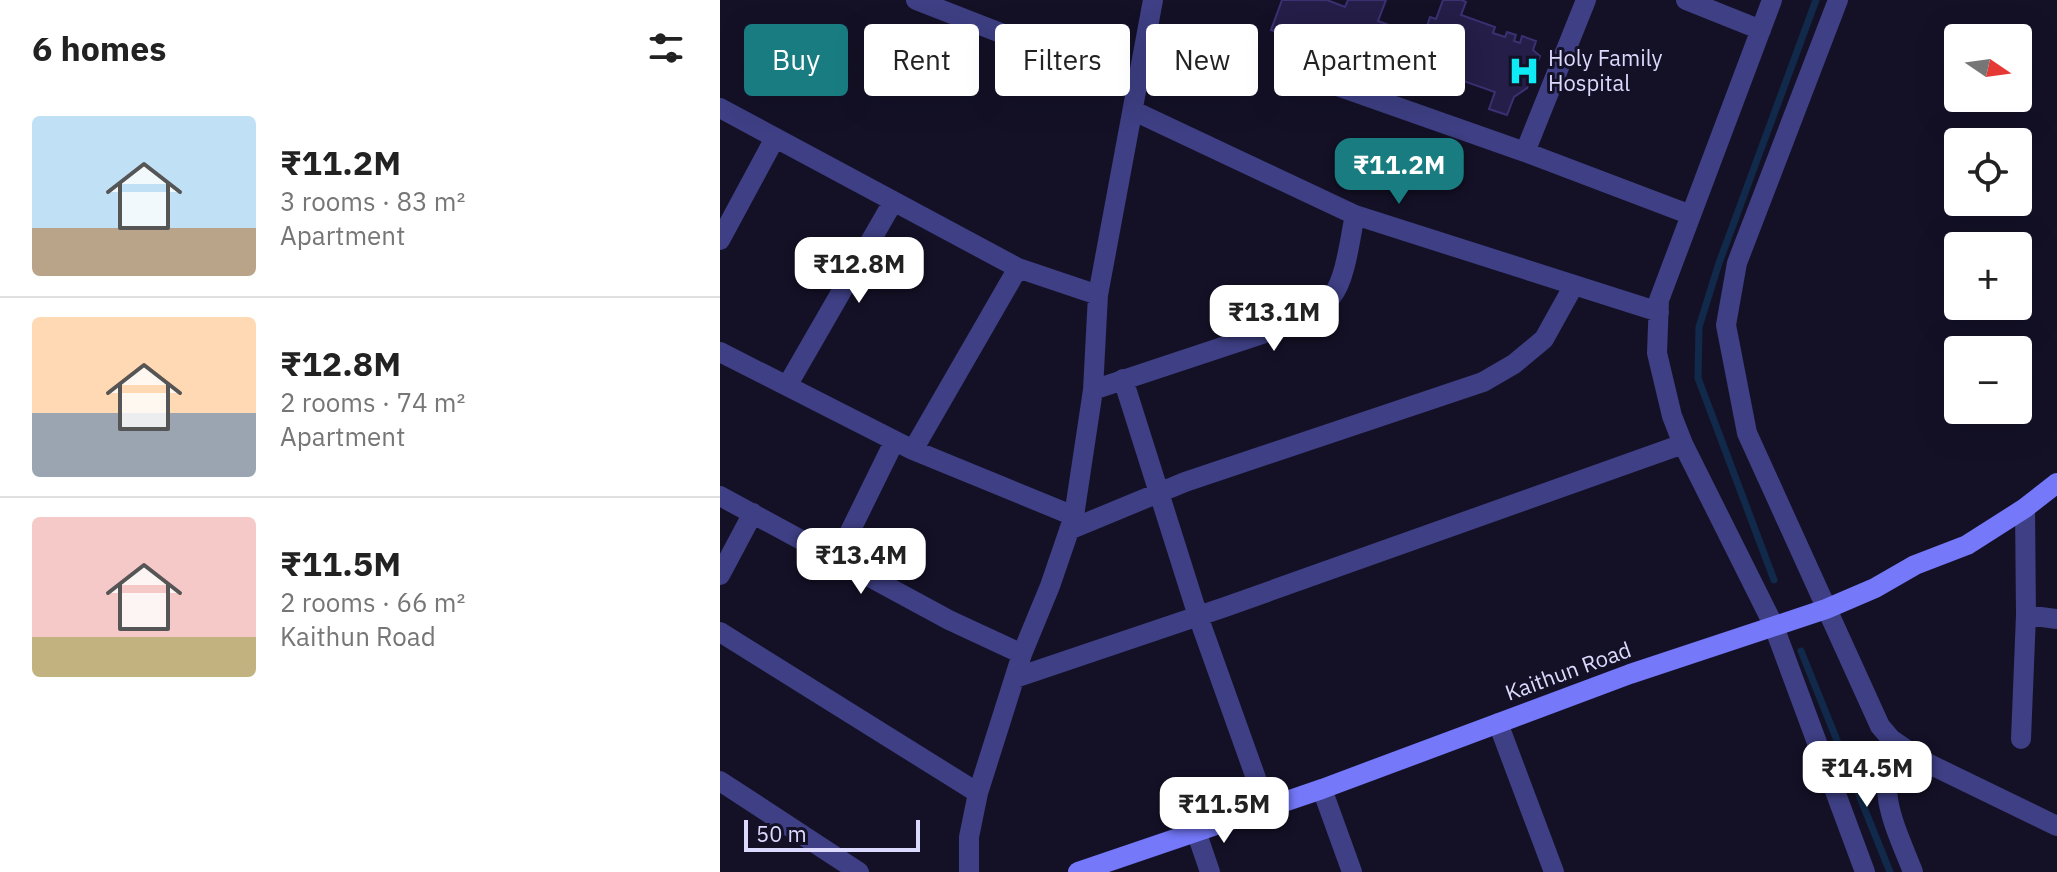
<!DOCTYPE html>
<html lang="en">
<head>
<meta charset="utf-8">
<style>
  body { margin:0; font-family:"IBM Plex Sans",sans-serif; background:#f2f2f2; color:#222; height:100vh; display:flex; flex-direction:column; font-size:30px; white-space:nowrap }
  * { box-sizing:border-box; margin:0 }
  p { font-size:26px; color:#767676 }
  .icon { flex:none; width:44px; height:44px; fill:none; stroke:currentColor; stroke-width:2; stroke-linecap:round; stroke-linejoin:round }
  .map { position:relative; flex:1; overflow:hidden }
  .sheet { display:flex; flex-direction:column; background:#fff; width:720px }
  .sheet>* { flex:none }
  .banner { position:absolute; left:24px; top:24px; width:760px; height:72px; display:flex; gap:16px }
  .needle { width:52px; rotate:103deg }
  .fabs { position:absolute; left:1224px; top:24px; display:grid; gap:16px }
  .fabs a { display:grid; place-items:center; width:88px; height:88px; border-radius:8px; background:#fff; box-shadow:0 8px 32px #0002; font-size:40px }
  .scale { position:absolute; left:24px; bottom:20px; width:176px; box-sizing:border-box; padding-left:8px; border:4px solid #dbd9fd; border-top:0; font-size:22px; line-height:28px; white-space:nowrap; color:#dbd9fd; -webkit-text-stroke:6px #141127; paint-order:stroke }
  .price { position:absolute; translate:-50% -68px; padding:0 18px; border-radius:16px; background:#fff; color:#222; font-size:26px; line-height:52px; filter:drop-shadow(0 2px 4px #0008) }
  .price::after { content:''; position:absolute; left:50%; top:48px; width:24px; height:18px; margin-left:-12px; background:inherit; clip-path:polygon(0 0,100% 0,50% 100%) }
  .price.active { background:#197c81; color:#fff }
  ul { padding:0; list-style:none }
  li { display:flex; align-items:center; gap:24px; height:200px; padding:0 32px }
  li+li { border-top:2px solid #e0e0e0 }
  li span { display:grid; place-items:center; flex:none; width:224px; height:160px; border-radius:8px; color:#555 }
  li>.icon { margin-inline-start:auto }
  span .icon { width:96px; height:96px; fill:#fffc; stroke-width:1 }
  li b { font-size:34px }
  h2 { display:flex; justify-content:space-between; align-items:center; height:96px; padding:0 32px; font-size:34px }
  .chip { padding:0 28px; border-radius:8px; background:#fff; box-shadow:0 8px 32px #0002; font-size:28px; line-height:72px }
  .chip.active { background:#197c81; color:#fff }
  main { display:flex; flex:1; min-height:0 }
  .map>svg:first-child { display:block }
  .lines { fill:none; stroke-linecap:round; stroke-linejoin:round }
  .stream { stroke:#112a4b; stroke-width:7 }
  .building { fill:#241e48; stroke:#3a3172; stroke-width:2 }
  .street { stroke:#3e3f84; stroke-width:20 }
  .secondary { stroke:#7478f9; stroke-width:20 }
  .labels { text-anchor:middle; stroke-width:6; stroke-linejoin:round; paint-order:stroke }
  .poi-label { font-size:22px; fill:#dbd9fd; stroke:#141127; text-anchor:start }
  .street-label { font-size:22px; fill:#dbd9fd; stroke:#141127 }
</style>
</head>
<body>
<main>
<section class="sheet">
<h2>6 homes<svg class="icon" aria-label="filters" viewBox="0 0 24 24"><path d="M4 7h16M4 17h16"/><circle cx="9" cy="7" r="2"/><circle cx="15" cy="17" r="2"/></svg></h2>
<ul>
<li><span style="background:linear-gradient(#bfe0f5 70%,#b9a48a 0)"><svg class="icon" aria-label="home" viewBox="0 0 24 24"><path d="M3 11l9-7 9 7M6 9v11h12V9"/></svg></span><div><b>₹11.2M</b><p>3 rooms · 83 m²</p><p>Apartment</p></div></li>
<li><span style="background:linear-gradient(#ffd9b3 60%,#9aa5b1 0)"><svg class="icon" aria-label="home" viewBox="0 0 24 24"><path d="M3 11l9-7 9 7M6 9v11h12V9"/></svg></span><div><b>₹12.8M</b><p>2 rooms · 74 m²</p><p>Apartment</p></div></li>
<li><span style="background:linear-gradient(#f6c9c9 75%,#c2b280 0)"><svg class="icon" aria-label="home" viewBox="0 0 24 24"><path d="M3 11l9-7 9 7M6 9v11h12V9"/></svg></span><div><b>₹11.5M</b><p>2 rooms · 66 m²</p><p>Kaithun Road</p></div></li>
</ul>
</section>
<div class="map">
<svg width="1337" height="872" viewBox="0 0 1337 872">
  <rect width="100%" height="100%" fill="#141127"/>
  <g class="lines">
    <path class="stream" d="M 1054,580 L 978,378 L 979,327 L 999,263 L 1096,0
      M 1081,651 L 1170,872"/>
  </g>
  <path class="building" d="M 562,0 L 607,0 L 625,7 L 628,0 L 666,0 L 658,21 L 703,38 L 710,17 L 716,19 L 723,0 L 742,0 L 746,2 L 741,15 L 775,27 L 773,33 L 785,37 L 787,32 L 796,35 L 794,41 L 800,43 L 802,36 L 816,41 L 813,50 L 820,56 L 807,88 L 794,97 L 787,115 L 769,109 L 775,92 L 721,73 L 717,85 L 694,77 L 702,53 L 696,51 L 698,43 L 651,26 L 639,60 L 608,49 L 602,65 L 577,56 L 582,41 L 551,30 Z"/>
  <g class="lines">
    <path class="street" d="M 196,0 L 417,86
      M 966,0 L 1041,30
      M 1052,0 L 939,300 L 937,353 L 952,416 L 963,444 L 1053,624 L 1145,872
      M 1118,0 L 1017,263 L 1006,325 L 1027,433 L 1160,726 L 1171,739 L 1203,761 L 1337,826
      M 575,71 L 805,152 L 971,215
      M 0,108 L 298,268 L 378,295
      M 414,111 L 635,215 L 939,312
      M 805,152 L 866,0
      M 0,240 L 55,138
      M 298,268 L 193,450 L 354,516
      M 0,352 L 193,450
      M 403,379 L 478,616 L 547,809
      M 67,386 L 173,202
      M 373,390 L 563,327 C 579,319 600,311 612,296 C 626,279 630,237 635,215
      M 0,496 L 229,620 L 302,654
      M 349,530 L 465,482 L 763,382 L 794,364 L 824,339 L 854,285
      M 117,558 L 174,442
      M 0,575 L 33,513
      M 1306,615 L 1337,619
      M 0,632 L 258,793
      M 295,678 L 505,607 L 963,444
      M 778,723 L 834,872
      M 1171,739 C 1159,798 1172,819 1193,872
      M 1301,739 L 1306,615 L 1305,508
      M 0,781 L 139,872
      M 602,789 L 632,872
      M 477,834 L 490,872
      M 249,872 L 249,837 L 258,793 L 302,654 L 330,586 L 354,516 L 373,390 L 378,295 L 433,0"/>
    <path class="secondary" d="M 358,872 L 602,789 L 910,674 L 1106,609 L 1155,588 L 1195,565 L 1247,545 L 1305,508 L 1337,483"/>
  </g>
  <defs>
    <symbol id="hospital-bare" viewBox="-9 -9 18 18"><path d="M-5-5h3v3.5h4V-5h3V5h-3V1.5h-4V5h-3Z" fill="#0eebf5" stroke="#141127" stroke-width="2.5" paint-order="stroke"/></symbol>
  </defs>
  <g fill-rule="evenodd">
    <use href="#hospital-bare" x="782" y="49" width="44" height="44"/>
  </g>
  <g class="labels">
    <g class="poi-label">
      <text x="828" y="66">Holy Family<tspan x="828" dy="25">Hospital</tspan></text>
    </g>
    <g class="street-label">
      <text transform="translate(848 671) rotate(-20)" y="8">Kaithun Road</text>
    </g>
  </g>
</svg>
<div class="fabs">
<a><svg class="needle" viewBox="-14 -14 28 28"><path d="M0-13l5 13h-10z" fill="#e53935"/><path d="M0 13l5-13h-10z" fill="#767676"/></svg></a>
<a><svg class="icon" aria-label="locate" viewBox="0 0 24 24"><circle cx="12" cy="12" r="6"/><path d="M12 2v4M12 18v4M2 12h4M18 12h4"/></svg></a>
<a>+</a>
<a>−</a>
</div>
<div class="scale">50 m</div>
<b class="price active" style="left:679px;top:206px">₹11.2M</b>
<b class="price" style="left:139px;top:305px">₹12.8M</b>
<b class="price" style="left:554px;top:353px">₹13.1M</b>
<b class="price" style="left:141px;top:596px">₹13.4M</b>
<b class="price" style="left:1147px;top:809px">₹14.5M</b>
<b class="price" style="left:504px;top:845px">₹11.5M</b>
<div class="banner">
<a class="chip active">Buy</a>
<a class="chip">Rent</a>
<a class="chip">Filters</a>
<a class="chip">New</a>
<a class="chip">Apartment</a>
</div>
</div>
</main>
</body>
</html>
